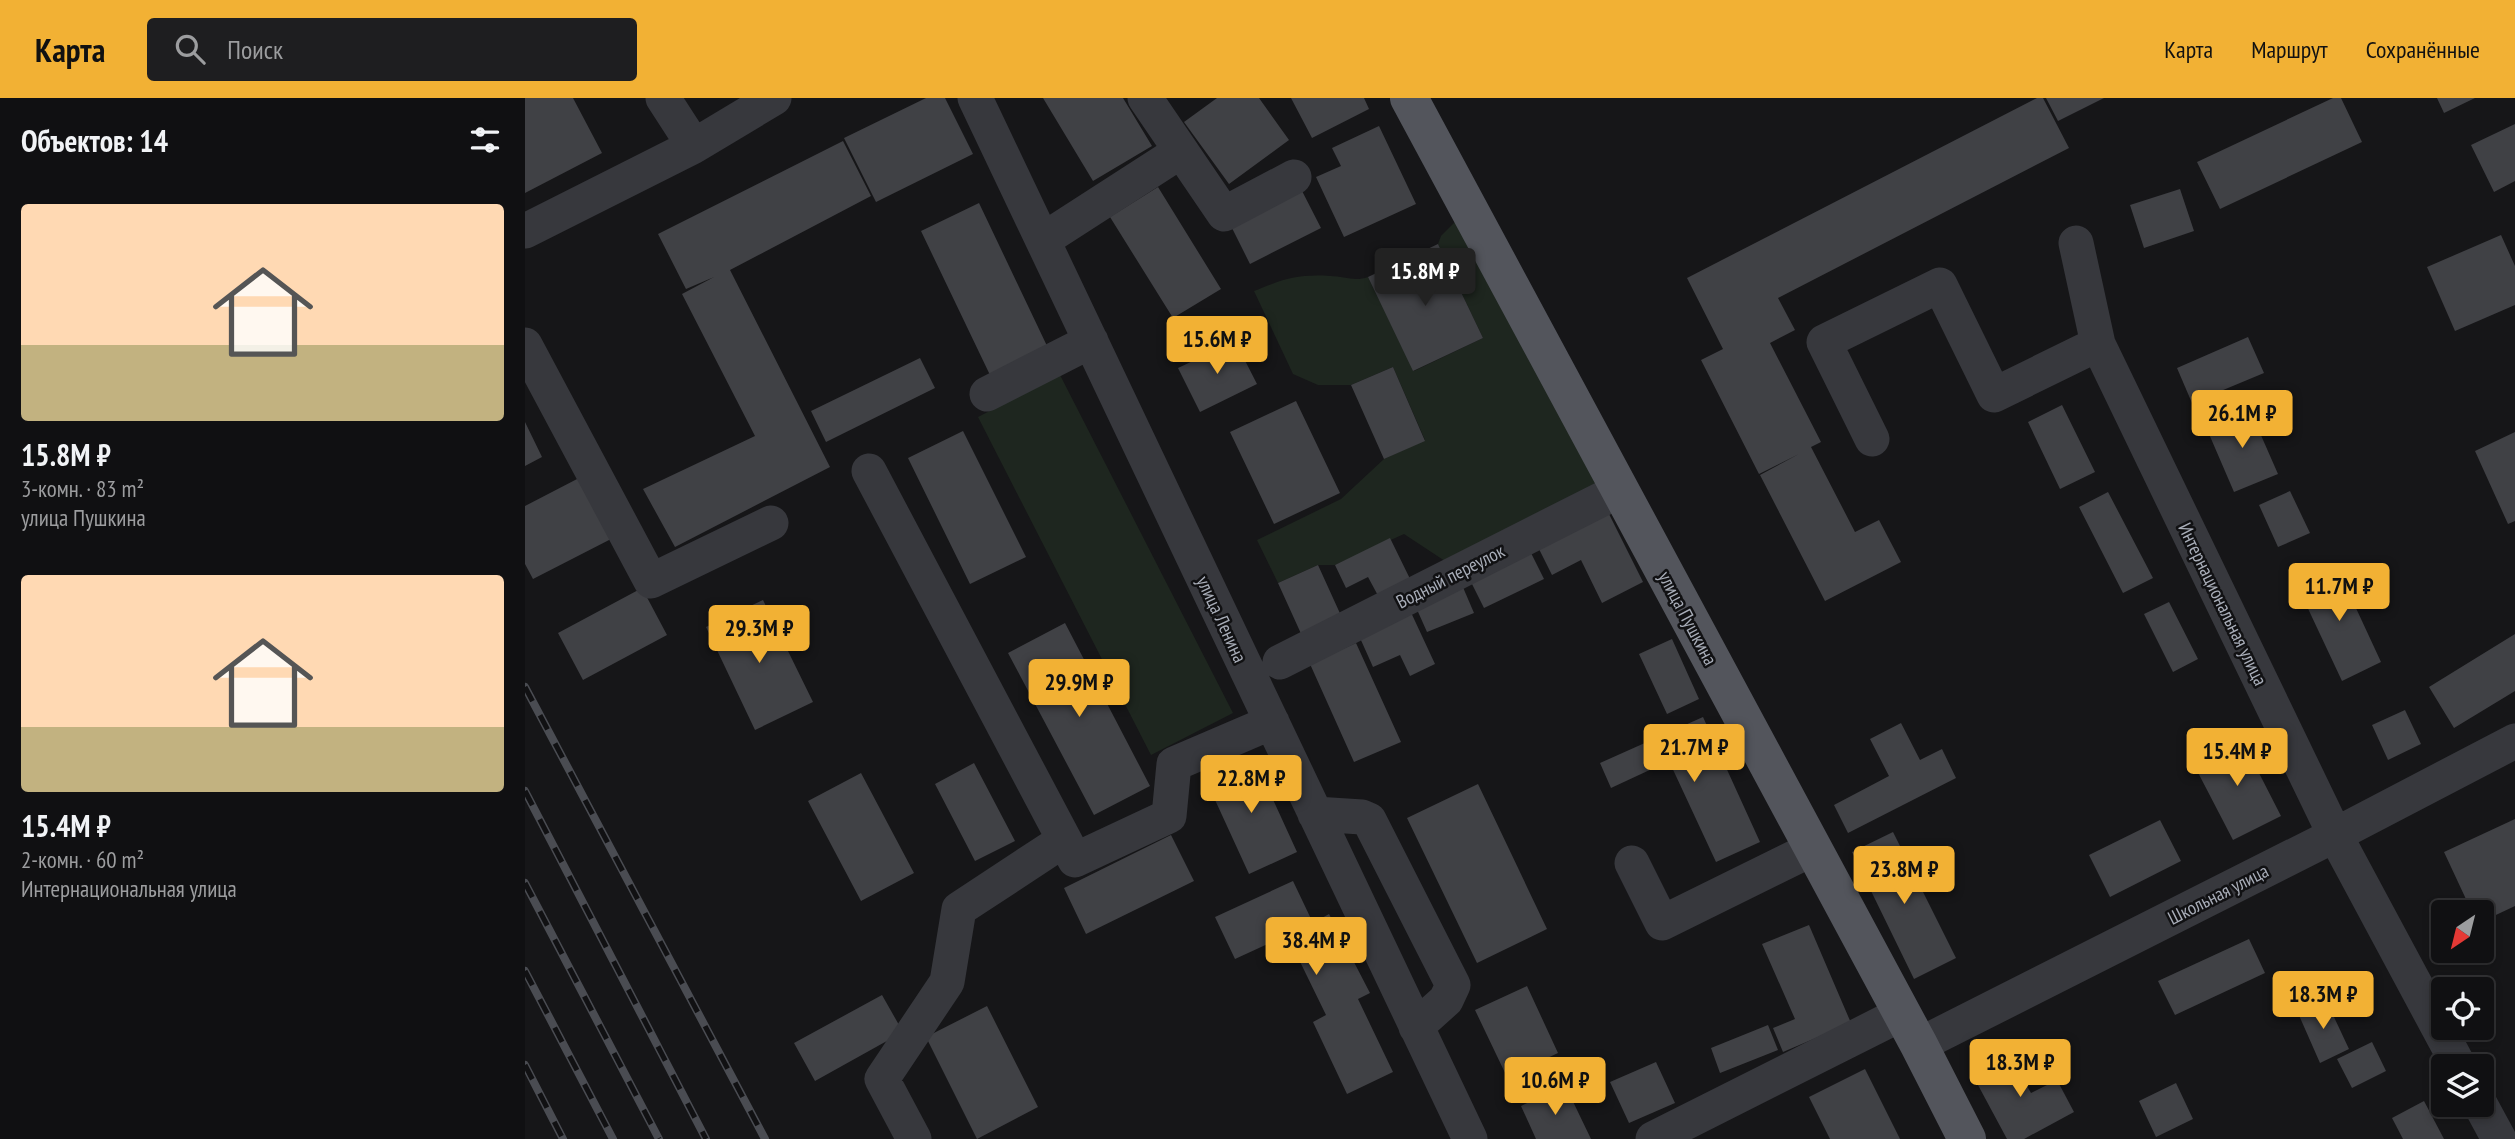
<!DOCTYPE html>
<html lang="ru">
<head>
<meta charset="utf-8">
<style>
  body { margin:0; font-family:"PT Sans Narrow",sans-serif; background:#1e1e20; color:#f1f3f6; height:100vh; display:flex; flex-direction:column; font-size:26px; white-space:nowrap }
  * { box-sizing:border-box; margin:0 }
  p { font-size:23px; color:#9c9d9f }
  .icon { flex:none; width:38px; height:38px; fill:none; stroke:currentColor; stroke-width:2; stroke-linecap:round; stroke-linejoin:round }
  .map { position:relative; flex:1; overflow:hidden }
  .details { display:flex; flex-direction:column; background:#101012; width:525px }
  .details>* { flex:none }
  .needle { width:46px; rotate:215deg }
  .tools { position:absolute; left:1906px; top:802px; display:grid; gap:14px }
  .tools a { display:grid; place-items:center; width:63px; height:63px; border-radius:7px; background:#101012; box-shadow:0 4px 10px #0003,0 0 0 2px #303032; font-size:35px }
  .price { position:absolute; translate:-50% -60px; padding:0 16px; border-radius:7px; background:#f2b134; color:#111; font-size:23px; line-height:46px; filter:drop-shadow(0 2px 4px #0008) }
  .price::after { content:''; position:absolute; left:50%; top:42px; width:21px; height:16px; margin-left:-10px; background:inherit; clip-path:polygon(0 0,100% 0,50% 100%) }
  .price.active { background:#222; color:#fff }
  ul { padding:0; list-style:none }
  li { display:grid; align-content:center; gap:14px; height:371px; padding:0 21px }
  li span { display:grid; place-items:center; height:217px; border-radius:7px; color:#555 }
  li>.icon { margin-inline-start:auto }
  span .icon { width:126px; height:126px; fill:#fffc; stroke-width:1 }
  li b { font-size:30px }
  h2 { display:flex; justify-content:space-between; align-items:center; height:84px; padding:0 21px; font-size:30px }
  header { display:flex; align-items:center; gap:42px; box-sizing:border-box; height:98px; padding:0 35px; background:#f2b134; color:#111 }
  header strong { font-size:33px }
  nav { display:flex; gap:38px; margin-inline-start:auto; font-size:24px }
  .search { width:490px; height:63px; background:#1e1e20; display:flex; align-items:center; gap:18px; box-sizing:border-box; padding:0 24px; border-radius:7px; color:#9c9d9f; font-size:26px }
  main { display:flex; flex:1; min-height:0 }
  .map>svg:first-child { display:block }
  .green { fill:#1e261f }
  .building { fill:#404145 }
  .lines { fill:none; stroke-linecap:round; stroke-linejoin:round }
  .minor { stroke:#37383d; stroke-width:35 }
  .major { stroke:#53555c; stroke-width:38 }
  .rail-casing { stroke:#4a4c52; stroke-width:8 }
  .rail { stroke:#111113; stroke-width:5; stroke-dasharray:16; stroke-linecap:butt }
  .labels { text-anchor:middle; stroke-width:5; stroke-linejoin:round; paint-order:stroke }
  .street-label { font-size:19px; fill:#a8adb8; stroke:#111113 }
</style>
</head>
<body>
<header>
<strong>Карта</strong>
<div class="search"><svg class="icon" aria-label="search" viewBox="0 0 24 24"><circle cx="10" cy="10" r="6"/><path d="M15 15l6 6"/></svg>Поиск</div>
<nav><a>Карта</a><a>Маршрут</a><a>Сохранённые</a></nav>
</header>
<main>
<section class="details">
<h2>Объектов: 14<svg class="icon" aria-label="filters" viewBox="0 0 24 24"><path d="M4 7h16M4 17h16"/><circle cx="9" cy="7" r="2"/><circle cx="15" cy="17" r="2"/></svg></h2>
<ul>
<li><span style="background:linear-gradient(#ffd9b3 65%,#c2b280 0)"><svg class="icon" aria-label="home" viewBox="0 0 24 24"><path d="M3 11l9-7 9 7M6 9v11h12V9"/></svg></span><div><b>15.8M ₽</b><p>3-комн. · 83 m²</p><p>улица Пушкина</p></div></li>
<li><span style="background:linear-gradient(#ffd9b3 70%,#c2b280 0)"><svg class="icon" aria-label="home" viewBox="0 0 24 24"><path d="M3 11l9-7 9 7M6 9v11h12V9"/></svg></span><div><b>15.4M ₽</b><p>2-комн. · 60 m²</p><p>Интернациональная улица</p></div></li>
</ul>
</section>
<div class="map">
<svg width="1990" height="1041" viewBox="0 0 1990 1041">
  <rect width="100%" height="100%" fill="#161618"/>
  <path class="green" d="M 936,118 L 1088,392 L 929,469 L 879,436 L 810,467 L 793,467 L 753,485 L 732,442 L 816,401 L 859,361 L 900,342 L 868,269 L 826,287 L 793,287 L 768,276 L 729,193 C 758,181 773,176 805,178 C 819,178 829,184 843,179 L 889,273 L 958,240 L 913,146 L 916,138 Z
    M 535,277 L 708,615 L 626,657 L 453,319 Z"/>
  <path class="building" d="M 0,0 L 48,0 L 77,55 L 0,95 Z
    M 401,0 L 420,0 L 448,56 L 351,104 L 319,40 Z
    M 518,0 L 598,0 L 627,48 L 568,83 Z
    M 692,0 L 734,0 L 764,42 L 704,86 L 659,24 Z
    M 766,0 L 839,0 L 844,11 L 787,40 Z
    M 1512,0 L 1518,0 L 1544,50 L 1253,200 L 1270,232 L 1245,245 L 1296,344 L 1286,349 L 1330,434 L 1354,422 L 1376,464 L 1300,503 L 1235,377 L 1274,356 L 1234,376 L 1176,262 L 1198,251 L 1162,180 Z
    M 1521,0 L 1579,0 L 1533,23 Z
    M 1808,0 L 1816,0 L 1837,44 L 1695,111 L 1672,64 Z
    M 1912,0 L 1950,0 L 1919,15 Z
    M 1990,26 L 1990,83 L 1969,94 L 1946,47 Z
    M 854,28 L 891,106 L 819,139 L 791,79 L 816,68 L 807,50 Z
    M 318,43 L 346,98 L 205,172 L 305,369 L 150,449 L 118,391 L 230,338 L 157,196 L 189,179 L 161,191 L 133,136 Z
    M 633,89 L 696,191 L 648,220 L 585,119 Z
    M 776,91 L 796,130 L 725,166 L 706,128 Z
    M 1655,91 L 1669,133 L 1619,150 L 1605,107 Z
    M 454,105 L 523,250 L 465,277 L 396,133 Z
    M 1976,137 L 1990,168 L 1990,207 L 1930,233 L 1902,169 Z
    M 913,146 L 958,240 L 888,273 L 843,179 Z
    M 1723,239 L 1739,275 L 1667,305 L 1652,270 Z
    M 710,243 L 732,286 L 675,314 L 653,270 Z
    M 395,260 L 410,290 L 301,344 L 286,313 Z
    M 868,269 L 900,343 L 859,361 L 826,287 Z
    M 771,303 L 815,395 L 749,426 L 705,334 Z
    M 1537,307 L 1570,374 L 1535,391 L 1503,324 Z
    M 1724,310 L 1753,376 L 1709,394 L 1681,329 Z
    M 0,324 L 17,359 L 0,368 Z
    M 438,333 L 501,459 L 445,486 L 383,360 Z
    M 1990,334 L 1990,423 L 1983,426 L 1950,353 Z
    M 54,380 L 86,441 L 8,481 L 0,466 L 0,408 Z
    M 1765,393 L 1785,435 L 1753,449 L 1734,407 Z
    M 1583,394 L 1628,480 L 1598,495 L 1554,409 Z
    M 1081,410 L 1118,484 L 1077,505 L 1056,462 L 1027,477 L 1011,445 Z
    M 865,440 L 889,489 L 857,505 L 843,479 L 821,490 L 810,467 Z
    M 1004,451 L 1019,481 L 959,510 L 944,480 Z
    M 793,467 L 818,522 L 778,540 L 753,485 Z
    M 1811,467 L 1856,564 L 1817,583 L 1771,485 Z
    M 937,487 L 949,515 L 902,534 L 890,507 Z
    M 117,490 L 142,537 L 58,582 L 33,535 Z
    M 238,502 L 288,604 L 230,632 L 181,529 Z
    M 1644,504 L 1673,561 L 1648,574 L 1619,516 Z
    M 883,508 L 910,566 L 885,578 L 875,557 L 848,569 L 831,531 Z
    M 540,525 L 625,688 L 569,717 L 483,555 Z
    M 1990,536 L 1990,593 L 1929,630 L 1904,589 Z
    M 1147,541 L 1174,601 L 1142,616 L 1114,556 Z
    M 831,545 L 876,644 L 829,664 L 785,566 Z
    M 1880,612 L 1896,646 L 1863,662 L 1847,627 Z
    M 1178,619 L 1235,744 L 1191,764 L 1144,663 L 1086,690 L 1075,665 Z
    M 1376,625 L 1395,662 L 1417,651 L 1431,680 L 1323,735 L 1309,707 L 1364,678 L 1345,641 Z
    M 1715,638 L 1756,718 L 1708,742 L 1667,663 Z
    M 728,658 L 772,754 L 724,776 L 680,680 Z
    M 449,665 L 490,743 L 450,763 L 410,686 Z
    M 336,675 L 389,775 L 336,803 L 283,703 Z
    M 953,686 L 1022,831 L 952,865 L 882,720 Z
    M 1990,721 L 1990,808 L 1956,824 L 1956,814 L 1947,814 L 1919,754 Z
    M 1635,722 L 1656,763 L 1585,799 L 1564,757 Z
    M 1368,734 L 1431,860 L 1389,881 L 1327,754 Z
    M 646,737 L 669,783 L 561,836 L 539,790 Z
    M 768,783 L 788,825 L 804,816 L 845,895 L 833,901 L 868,974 L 822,996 L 788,924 L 801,917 L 762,837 L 710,861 L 690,819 Z
    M 1284,827 L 1326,925 L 1258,954 L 1248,930 L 1270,921 L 1237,846 Z
    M 1724,841 L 1740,875 L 1650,917 L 1633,883 Z
    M 1002,888 L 1033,955 L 982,979 L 950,912 Z
    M 357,897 L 378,934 L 290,983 L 269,945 Z
    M 1801,902 L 1824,951 L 1795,965 L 1773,915 Z
    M 462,908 L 513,1009 L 452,1041 L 401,939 Z
    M 1243,927 L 1253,952 L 1195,975 L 1186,950 Z
    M 1847,944 L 1861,973 L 1827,990 L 1812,961 Z
    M 1483,954 L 1506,995 L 1532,982 L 1549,1014 L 1499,1041 L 1482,1041 L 1446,974 Z
    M 1131,964 L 1150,1005 L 1104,1025 L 1085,984 Z
    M 1340,971 L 1375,1041 L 1305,1041 L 1284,999 Z
    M 1651,985 L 1668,1021 L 1631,1039 L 1614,1003 Z
    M 1040,987 L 1066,1041 L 1011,1041 L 996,1008 Z
    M 1899,1003 L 1919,1041 L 1878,1041 L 1867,1020 Z"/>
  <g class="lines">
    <path class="minor" d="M 138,0 L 169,48
      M 450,0 L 945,1041
      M 620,0 L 699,116 L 769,79
      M 0,133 L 169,48 L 249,0
      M 518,142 L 656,53
      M 1551,145 L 1573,246 L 1810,737 L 1934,968
      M 0,247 L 126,483 L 246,425
      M 462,296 L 566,243
      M 1347,341 L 1299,244 L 1415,187 L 1469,297 L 1573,246
      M 344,373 L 550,762 L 644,718 L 649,666 L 747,624
      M 755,564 L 1095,392
      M 790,716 L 837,719 L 844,722 L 928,887 L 921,902 L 891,929
      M 1107,765 L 1137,825 L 1287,751
      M 1394,947 L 1810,737 L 1990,643
      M 1955,1006 L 1974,1041
      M 389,1041 L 357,981 L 422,884 L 434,811 L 539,742
      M 1128,1041 L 1376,916"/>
    <path class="major" d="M 884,0 L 1394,947 L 1442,1041"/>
    <defs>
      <path id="rail" d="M 0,589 L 240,1041
        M 0,693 L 181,1041
        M 0,785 L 134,1041
        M 0,873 L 88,1041
        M 0,967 L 38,1041"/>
    </defs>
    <use href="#rail" class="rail-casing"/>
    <use href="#rail" class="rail"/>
  </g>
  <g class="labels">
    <g class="street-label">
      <text transform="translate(925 478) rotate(-27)" y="7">Водный переулок</text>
      <text transform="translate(1698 506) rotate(64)" y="7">Интернациональная улица</text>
      <text transform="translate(1163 520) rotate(62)" y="7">улица Пушкина</text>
      <text transform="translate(697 521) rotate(65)" y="7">улица Ленина</text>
      <text transform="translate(1693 796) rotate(-27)" y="7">Школьная улица</text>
    </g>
  </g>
</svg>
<div class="tools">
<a><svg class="needle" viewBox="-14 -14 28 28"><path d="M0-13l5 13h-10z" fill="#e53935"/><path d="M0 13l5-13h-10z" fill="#9c9d9f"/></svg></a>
<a><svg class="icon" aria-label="locate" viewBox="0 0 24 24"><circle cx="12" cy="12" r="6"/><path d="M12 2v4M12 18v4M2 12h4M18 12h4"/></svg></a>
<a><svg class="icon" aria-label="layers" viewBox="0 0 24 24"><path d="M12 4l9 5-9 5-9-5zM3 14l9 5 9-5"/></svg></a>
</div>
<b class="price active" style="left:900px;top:210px">15.8M ₽</b>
<b class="price" style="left:692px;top:278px">15.6M ₽</b>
<b class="price" style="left:1717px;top:352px">26.1M ₽</b>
<b class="price" style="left:1814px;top:525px">11.7M ₽</b>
<b class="price" style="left:234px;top:567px">29.3M ₽</b>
<b class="price" style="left:554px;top:621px">29.9M ₽</b>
<b class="price" style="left:1169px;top:686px">21.7M ₽</b>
<b class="price" style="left:1712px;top:690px">15.4M ₽</b>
<b class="price" style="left:726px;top:717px">22.8M ₽</b>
<b class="price" style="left:1379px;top:808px">23.8M ₽</b>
<b class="price" style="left:791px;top:879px">38.4M ₽</b>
<b class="price" style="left:1798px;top:933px">18.3M ₽</b>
<b class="price" style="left:1495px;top:1001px">18.3M ₽</b>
<b class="price" style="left:1030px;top:1019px">10.6M ₽</b>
</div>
</main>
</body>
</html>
